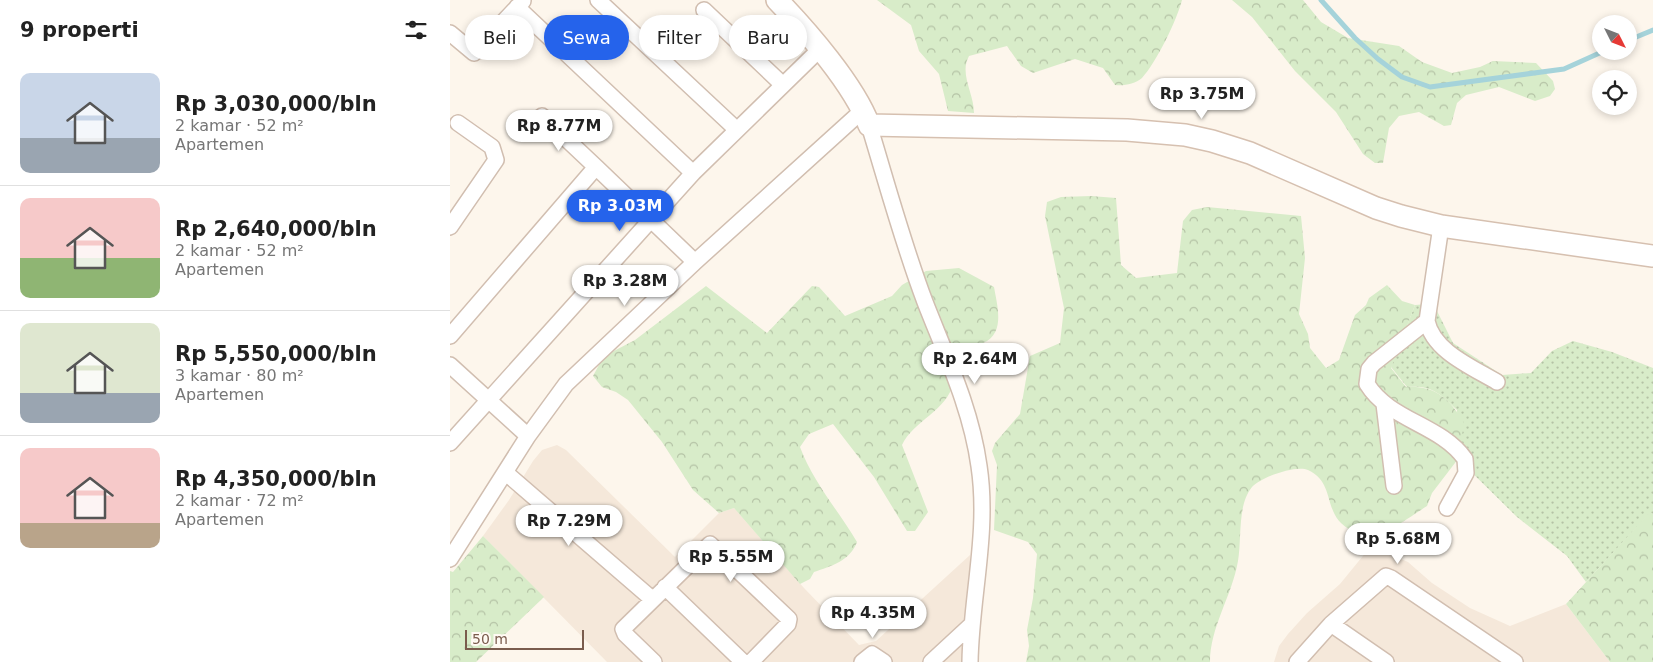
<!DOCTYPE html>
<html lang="id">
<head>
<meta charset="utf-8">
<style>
  body { margin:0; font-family:"DejaVu Sans",sans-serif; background:#f2f2f2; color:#222; height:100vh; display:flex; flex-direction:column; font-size:19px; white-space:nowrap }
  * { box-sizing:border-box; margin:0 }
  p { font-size:16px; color:#767676 }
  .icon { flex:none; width:28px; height:28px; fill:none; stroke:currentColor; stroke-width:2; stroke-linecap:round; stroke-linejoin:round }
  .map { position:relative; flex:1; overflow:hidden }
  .side { display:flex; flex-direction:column; background:#fff; width:450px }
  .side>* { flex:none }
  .guide { position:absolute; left:15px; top:15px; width:475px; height:45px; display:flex; gap:10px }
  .needle { width:32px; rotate:132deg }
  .controls { position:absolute; left:1142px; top:15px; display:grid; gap:10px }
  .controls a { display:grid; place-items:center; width:45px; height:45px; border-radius:50%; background:#fff; box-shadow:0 2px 8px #0003; font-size:25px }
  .scale { position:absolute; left:15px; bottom:12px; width:119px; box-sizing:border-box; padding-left:5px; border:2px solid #7a5c4d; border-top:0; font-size:14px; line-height:18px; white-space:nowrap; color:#7a5c4d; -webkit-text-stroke:4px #fffaf3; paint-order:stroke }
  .price { position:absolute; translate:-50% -42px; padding:0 11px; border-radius:18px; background:#fff; color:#222; font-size:16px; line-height:32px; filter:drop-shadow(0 1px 2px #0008) }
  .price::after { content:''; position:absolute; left:50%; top:30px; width:15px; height:11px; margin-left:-8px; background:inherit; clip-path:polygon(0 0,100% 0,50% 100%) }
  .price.active { background:#2563eb; color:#fff }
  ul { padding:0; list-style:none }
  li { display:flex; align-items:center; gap:15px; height:125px; padding:0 20px }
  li+li { border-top:1px solid #e0e0e0 }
  li span { display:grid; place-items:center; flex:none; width:140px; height:100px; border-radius:10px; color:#555 }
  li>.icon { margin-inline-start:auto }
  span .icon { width:60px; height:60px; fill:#fffc; stroke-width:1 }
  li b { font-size:21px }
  h2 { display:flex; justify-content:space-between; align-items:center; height:60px; padding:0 20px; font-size:21px }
  .tag { padding:0 18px; border-radius:22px; background:#fff; box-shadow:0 2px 8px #0003; font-size:18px; line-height:45px }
  .tag.active { background:#2563eb; color:#fff }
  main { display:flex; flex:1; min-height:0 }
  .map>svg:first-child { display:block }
  .residential { fill:#f5e8da }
  .grass { fill:url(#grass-dots) }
  .forest { fill:url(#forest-crowns) }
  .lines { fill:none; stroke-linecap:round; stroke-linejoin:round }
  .stream { stroke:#a5d3da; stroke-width:5 }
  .street-casing { stroke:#d1beb0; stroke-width:18 }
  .secondary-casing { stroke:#d6c0b0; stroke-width:24 }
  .street { stroke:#fff; stroke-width:15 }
  .secondary { stroke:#fff; stroke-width:21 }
</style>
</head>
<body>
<main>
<section class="side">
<h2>9 properti<svg class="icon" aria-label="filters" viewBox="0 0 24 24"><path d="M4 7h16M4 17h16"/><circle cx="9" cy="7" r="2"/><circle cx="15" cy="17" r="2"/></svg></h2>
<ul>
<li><span style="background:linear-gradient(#c9d6e8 65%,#9aa5b1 0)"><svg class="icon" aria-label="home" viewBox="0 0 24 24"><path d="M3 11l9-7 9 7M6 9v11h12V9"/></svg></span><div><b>Rp 3,030,000/bln</b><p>2 kamar · 52 m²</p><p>Apartemen</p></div></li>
<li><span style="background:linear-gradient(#f6c9c9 60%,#8fb573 0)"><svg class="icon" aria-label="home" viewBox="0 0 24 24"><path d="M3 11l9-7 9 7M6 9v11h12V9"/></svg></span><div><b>Rp 2,640,000/bln</b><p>2 kamar · 52 m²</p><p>Apartemen</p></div></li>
<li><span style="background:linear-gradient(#dfe7d0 70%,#9aa5b1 0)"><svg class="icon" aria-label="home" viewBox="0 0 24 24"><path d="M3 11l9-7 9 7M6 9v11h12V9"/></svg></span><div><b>Rp 5,550,000/bln</b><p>3 kamar · 80 m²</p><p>Apartemen</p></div></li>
<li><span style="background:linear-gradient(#f6c9c9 75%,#b9a48a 0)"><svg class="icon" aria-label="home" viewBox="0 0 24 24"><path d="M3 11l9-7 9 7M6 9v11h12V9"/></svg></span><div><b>Rp 4,350,000/bln</b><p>2 kamar · 72 m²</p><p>Apartemen</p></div></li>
</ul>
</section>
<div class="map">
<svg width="1203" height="662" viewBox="0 0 1203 662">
  <defs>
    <pattern id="grass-dots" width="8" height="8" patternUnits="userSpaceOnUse" patternTransform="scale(1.25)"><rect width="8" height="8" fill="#d8ecc9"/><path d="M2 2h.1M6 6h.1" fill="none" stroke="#b4c2a5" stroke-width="1.8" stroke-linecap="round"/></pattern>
    <pattern id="forest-crowns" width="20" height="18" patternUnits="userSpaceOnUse" patternTransform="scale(1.25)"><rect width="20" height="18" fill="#d8ecc9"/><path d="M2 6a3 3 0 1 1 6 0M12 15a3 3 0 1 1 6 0" fill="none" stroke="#b4c2a5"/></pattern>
  </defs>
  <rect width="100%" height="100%" fill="#fdf6ec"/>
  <path class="residential" d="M 107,445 L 116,450 L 225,557 L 269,513 L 284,508 L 354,588 L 409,645 L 426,641 L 520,555 L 520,610 L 512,662 L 157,662 L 33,536 L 59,500 L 83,461 L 92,450 Z
    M 917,551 L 932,551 L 958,562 L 982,583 L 1020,608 L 1060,626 L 1116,604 L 1160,662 L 824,662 L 829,646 L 838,634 L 857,613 L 890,584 Z"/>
  <path class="grass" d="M 978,304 L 987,311 L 1003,343 L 1052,375 L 1081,373 L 1102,351 L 1123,341 L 1162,352 L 1203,368 L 1203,514 L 1200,513 L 1136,582 L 1117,556 L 1067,517 L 1008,459 L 1007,410 C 990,393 981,385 957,387 L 941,367 L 965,305 Z"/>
  <path class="forest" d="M 427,0 L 732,0 C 727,20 706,63 692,78 C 685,84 674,86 665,85 L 653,68 L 625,59 L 583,73 L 571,66 L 557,46 L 519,56 C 509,74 524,93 524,113 L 498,111 L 489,74 L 469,51 L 461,25 Z
    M 782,0 L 853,0 L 871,22 L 898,38 L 949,46 L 972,62 L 1002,73 L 1030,67 L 1043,61 L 1086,63 L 1103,81 L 1105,89 L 1100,96 L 1085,101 L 1049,87 L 1016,95 L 1007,103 L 1001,125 L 994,126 L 969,112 L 949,116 L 939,128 L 933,163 L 925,163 L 913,154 L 886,112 L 845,71 L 802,17 Z
    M 641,196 L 666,198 L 671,265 L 686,278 L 727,273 L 733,221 L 742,210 L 757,207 L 851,216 L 855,258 L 849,314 L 858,334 L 860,348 L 876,368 L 889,360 L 905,315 L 916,305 L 919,298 L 937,285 L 952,301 L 965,305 L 941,368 L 956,387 C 985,385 1000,399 1014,423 L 1008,459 L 982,493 L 977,506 C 963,515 933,537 917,537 C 913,536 907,533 903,531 C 870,516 888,484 858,470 C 846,465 811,477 802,487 C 787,505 792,539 788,561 C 782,596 760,627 760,662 L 576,662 L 579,646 L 577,630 L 583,598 L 587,554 L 578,542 L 544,530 L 547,465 L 542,451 L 545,443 L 570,414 L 580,356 L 610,343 L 614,308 L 595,216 L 597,202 L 611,197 Z
    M 509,268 L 544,287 C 547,305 556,334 533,343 C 523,346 512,345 502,348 C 502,359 505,373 503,383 C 498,410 463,421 452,445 L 478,512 L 465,531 L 457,531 L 424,477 L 383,424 L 359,434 L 350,447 C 363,482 388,510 407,542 C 400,561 381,566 364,572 L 360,579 L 350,584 L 284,508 L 269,513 L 243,490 L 212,442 L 178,400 L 166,392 L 152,387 L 143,376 L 150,363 L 160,353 L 185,340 L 256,286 L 317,333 L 362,286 L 369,287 L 395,316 L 442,296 L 452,285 L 476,271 Z
    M 1200,512 L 1203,514 L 1203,662 L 1160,662 L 1116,604 Z
    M 33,536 L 94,597 L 26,662 L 0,662 L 0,571 L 3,572 Z"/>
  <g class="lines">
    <path class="stream" d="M 871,0 L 905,38 L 928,59 L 952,77 L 980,87 L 1114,69 L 1154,51
      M 1179,40 L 1203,30"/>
    <defs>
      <path id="street" d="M 148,0 L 287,130
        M 67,7 L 243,173
        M 254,10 L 333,85
        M 0,33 L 24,53 L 73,1
        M 92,116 L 146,167
        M 419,125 C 437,184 453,244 475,302 C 496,356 521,408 529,466 C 539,532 521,597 520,662
        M 991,226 L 977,321 C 983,351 1022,367 1047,382
        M 0,227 L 46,160 L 42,147 L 8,123
        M 977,321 L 924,363 L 919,369 L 917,384 C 940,421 990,424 1015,459 L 1016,473 L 997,508
        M 0,336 L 146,167 L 245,262
        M 0,365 L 78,436
        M 934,404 L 944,486
        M 0,443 L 243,173 L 370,49
        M 56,473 L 202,599
        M 0,559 L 78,436 L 116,384 L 245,262 L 413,110
        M 215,587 L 293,662
        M 881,624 L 936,662
        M 204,662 L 175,634 L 173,629 L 260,544 L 339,619 L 338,624 L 301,662
        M 412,662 L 422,654 L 434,662
        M 481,662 L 521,625
        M 847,662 L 881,624 L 936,576 L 941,578 L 1065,662"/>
      <path id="secondary" d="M 327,0 C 357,31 404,85 419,125 L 677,130 L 735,135 L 762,141 L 800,153 L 926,208 L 951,216 L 991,226 L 1203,256"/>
    </defs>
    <use href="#street" class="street-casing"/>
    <use href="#secondary" class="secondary-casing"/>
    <use href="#street" class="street"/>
    <use href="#secondary" class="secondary"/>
  </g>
</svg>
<div class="controls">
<a><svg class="needle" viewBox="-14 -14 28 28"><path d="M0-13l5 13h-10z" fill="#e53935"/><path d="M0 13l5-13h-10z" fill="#767676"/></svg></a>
<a><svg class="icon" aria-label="locate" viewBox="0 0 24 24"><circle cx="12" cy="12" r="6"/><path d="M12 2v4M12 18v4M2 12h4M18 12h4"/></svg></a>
</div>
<div class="scale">50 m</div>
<b class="price" style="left:752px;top:120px">Rp 3.75M</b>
<b class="price" style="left:109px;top:152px">Rp 8.77M</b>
<b class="price active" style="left:170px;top:232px">Rp 3.03M</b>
<b class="price" style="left:175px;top:307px">Rp 3.28M</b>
<b class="price" style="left:525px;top:385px">Rp 2.64M</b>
<b class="price" style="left:119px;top:547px">Rp 7.29M</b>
<b class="price" style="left:948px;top:565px">Rp 5.68M</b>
<b class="price" style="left:281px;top:583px">Rp 5.55M</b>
<b class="price" style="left:423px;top:639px">Rp 4.35M</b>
<div class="guide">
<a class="tag">Beli</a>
<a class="tag active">Sewa</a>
<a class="tag">Filter</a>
<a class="tag">Baru</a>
</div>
</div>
</main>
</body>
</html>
